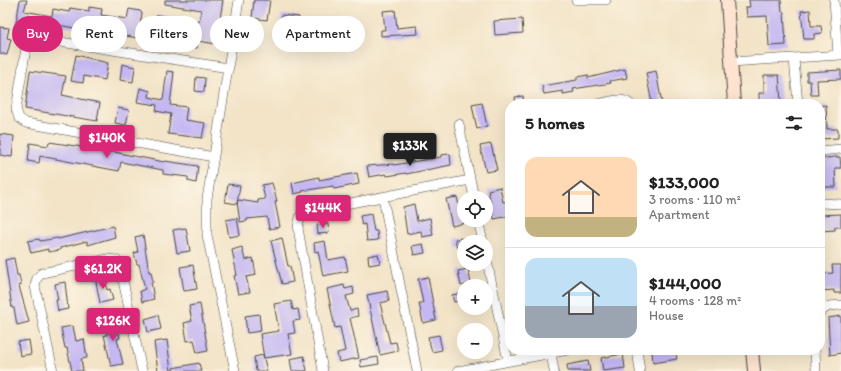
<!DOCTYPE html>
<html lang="en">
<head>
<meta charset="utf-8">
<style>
  body { margin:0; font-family:Itim,sans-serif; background:#f2f2f2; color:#222; height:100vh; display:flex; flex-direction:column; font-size:15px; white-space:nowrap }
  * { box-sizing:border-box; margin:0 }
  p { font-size:13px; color:#767676 }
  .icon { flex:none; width:22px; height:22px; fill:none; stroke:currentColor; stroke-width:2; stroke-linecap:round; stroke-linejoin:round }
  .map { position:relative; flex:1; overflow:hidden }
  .details { position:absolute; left:505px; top:99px; width:320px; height:256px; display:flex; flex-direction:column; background:#fff; border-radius:16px; box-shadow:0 4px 16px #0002 }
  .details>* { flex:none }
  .top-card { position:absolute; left:12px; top:16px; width:380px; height:36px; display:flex; gap:8px }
  .buttons { position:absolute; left:457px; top:191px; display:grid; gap:8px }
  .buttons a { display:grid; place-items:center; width:36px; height:36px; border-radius:50%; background:#fff; box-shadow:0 4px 16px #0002; font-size:20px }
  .price { position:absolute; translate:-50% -34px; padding:0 9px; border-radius:4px; background:#db2777; color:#fff; font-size:13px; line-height:26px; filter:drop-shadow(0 1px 2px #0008) }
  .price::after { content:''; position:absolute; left:50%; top:24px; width:12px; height:9px; margin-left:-6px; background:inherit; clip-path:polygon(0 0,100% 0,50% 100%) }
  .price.on { background:#222; color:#fff }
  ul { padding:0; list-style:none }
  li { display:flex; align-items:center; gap:12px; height:100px; padding:0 20px }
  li+li { border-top:1px solid #e0e0e0 }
  li span { display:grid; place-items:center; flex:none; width:112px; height:80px; border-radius:12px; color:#555 }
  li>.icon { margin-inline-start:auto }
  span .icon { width:48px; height:48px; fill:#fffc; stroke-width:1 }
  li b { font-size:17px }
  h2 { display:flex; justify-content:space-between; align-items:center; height:48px; padding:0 20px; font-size:17px }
  .tag { padding:0 14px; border-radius:18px; background:#fff; box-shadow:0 4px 16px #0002; font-size:14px; line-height:36px }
  .tag.on { background:#db2777; color:#fff }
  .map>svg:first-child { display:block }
  .building { fill:#c4b7f3 }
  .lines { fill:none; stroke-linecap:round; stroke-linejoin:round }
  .street-casing { stroke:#494743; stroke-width:10 }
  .secondary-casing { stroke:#494743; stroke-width:14 }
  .street { stroke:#fff; stroke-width:9 }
  .secondary { stroke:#fee3d1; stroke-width:12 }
</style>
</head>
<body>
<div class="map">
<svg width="841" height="371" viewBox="0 0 841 371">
  <rect width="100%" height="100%" fill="#fcf5e5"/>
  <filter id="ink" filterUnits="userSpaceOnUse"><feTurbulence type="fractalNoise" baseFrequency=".025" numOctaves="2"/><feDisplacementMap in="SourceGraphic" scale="8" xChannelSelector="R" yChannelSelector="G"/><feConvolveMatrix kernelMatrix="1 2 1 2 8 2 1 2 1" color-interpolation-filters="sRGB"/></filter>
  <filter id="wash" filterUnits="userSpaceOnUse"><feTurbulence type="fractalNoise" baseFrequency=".012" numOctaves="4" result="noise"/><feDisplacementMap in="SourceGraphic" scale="16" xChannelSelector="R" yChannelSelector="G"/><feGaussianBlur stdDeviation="0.9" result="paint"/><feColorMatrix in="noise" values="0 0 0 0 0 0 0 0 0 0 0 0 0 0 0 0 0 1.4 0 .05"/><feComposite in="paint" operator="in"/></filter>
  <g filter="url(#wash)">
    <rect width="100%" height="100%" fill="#f3e4c8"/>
    <g id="blocks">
      <path class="building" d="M 20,0 L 27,0 L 24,11 L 52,16 L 53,9 L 69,12 L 70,8 L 89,11 L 89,7 L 102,9 L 101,15 L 127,19 L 129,9 L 140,11 L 142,13 L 138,38 L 94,31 L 93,36 L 86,35 L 86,30 L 24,19 L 20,29 L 15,28 Z
        M 165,0 L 223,0 L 216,44 L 198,41 L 197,48 L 153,40 L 157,15 L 199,22 L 201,10 L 165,4 Z
        M 254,0 L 270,0 L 267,20 L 252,18 Z
        M 749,0 L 781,0 L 782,12 L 784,12 L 786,45 L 769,46 L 767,16 L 747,17 L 746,7 L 750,7 Z
        M 395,10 L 397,28 L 417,26 L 418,34 L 381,36 L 381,30 L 385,30 L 383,11 Z
        M 810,10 L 811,26 L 821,26 L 822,33 L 814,34 L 814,39 L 804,39 L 801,11 Z
        M 282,15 L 299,17 L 297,30 L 280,27 Z
        M 522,19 L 523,33 L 495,35 L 494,21 Z
        M 332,21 L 345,23 L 342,37 L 329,35 Z
        M 0,27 L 9,28 L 7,38 L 11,39 L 7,55 L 0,53 Z
        M 76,55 L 108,63 L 105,80 L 84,76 L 83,83 L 71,81 Z
        M 122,64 L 135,67 L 133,82 L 120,80 Z
        M 625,69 L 627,78 L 610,81 L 611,83 L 573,89 L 574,92 L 563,94 L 563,91 L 544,94 L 542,86 L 577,80 L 577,77 L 588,75 L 588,78 Z
        M 841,70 L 841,79 L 817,80 L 818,95 L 811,95 L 810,81 L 807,81 L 807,72 Z
        M 30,71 L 66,76 L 62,95 L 100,103 L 97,121 L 25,109 Z
        M 167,71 L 174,72 L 170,105 L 187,107 L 185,120 L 205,123 L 202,138 L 168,134 L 171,114 L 156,111 L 157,105 L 137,102 L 140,88 L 150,91 L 149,97 L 163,100 Z
        M 656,71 L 659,88 L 662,104 L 652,104 L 646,73 Z
        M 764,75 L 779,75 L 781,102 L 759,103 L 759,93 L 764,93 Z
        M 196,77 L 205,78 L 204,92 L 195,91 Z
        M 523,96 L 524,104 L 516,104 L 515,97 Z
        M 482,103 L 487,126 L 477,129 L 472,105 Z
        M 826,105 L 827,129 L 838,129 L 838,138 L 820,139 L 820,106 Z
        M 118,108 L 129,110 L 126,125 L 115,123 Z
        M 0,134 L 14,136 L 12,157 L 0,155 Z
        M 49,142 L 109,151 L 164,162 L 165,161 L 198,166 L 196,183 L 188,181 L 188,177 L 163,174 L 163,170 L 121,162 L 119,171 L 40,156 L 39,163 L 28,161 L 30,143 L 48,146 Z
        M 491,144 L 497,170 L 486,172 L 480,146 Z
        M 450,154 L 451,165 L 406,174 L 406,173 L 387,176 L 386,174 L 369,177 L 367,166 L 394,164 L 394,165 L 441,157 L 441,155 Z
        M 834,157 L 840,157 L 841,168 L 835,168 L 836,187 L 821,187 L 820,159 Z
        M 357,173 L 359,184 L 334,189 L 333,186 L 302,191 L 303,192 L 294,194 L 292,183 L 319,177 L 319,180 Z
        M 272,183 L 277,201 L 275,202 L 280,227 L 269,229 L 267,217 L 247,219 L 247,221 L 240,222 L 237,202 L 239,200 L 258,203 L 258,200 L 265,199 L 262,185 Z
        M 228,184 L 240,186 L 237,204 L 225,202 Z
        M 500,187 L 503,202 L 510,201 L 510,216 L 494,219 L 488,190 Z
        M 457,197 L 461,215 L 464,214 L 464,223 L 452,226 L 446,199 Z
        M 414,204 L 417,221 L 430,218 L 433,235 L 422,237 L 421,231 L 407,234 L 403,207 Z
        M 371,214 L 374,231 L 377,231 L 378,240 L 367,241 L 365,224 L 362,225 L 360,216 Z
        M 841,214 L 841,227 L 835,227 L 835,230 L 820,231 L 820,215 Z
        M 237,218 L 240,235 L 229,237 L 226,220 Z
        M 328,224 L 329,233 L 318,234 L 317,225 Z
        M 113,226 L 115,237 L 88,245 L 87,241 L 60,248 L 60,250 L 48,252 L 48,249 L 31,253 L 28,241 L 39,239 L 40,241 L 58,238 L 58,239 Z
        M 186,228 L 190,251 L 177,253 L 173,230 Z
        M 143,235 L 149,272 L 151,272 L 153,282 L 151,282 L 154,299 L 142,302 L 140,291 L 145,289 L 139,264 L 137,264 L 134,253 L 138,252 L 135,237 Z
        M 282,238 L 288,266 L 290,266 L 293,282 L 282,284 L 271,241 Z
        M 464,238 L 464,247 L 457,248 L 455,239 Z
        M 325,241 L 328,260 L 345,257 L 348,271 L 323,276 L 318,251 L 315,252 L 314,243 Z
        M 423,244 L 425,253 L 414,255 L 412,246 Z
        M 242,247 L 245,260 L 253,258 L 256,275 L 246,277 L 250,292 L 238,294 L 234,276 L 237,275 L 232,250 Z
        M 378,254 L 380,263 L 369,265 L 368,256 Z
        M 14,258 L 17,275 L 19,275 L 21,285 L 19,286 L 29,322 L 17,325 L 14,308 L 12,308 L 5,260 Z
        M 193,265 L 197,289 L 184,291 L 180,267 Z
        M 832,265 L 841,265 L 841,293 L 834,293 L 834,290 L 820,291 L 820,274 L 833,273 Z
        M 468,269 L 471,283 L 461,286 L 458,271 Z
        M 105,275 L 107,290 L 110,289 L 113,300 L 100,303 L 95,277 Z
        M 428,277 L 436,320 L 423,323 L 419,303 L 423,303 L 418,279 Z
        M 65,282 L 68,309 L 58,311 L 56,300 L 58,300 L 55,284 Z
        M 344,285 L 345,289 L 353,287 L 354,294 L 346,296 L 350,311 L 357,309 L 358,316 L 350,318 L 359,358 L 339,362 L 337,353 L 345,351 L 340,327 L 335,328 L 327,289 Z
        M 387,291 L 389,301 L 380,303 L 390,343 L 396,342 L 398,351 L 380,355 L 367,295 Z
        M 462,293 L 464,300 L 454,302 L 452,295 Z
        M 291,301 L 293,310 L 298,309 L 300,320 L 293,321 L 295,333 L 288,334 L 292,354 L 264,358 L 260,334 L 279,331 L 274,304 Z
        M 200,304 L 208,351 L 197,353 L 194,340 L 187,341 L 184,323 L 192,321 L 189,306 Z
        M 259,314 L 261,331 L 247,333 L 245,316 Z
        M 158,315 L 161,329 L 148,332 L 145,319 Z
        M 841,316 L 841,353 L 830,355 L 828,318 Z
        M 116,319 L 120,338 L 117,339 L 123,364 L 111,366 L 104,335 L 107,335 L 104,321 Z
        M 73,326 L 76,341 L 84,339 L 87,358 L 81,359 L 83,371 L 72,371 L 67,348 L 65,348 L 61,328 Z
        M 439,335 L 442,350 L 432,352 L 428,337 Z
        M 29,340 L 31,354 L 20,356 L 18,342 Z
        M 167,340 L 171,371 L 158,371 L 154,342 Z
        M 662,350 L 675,350 L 677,359 L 653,363 L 652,352 Z
        M 623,354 L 625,368 L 603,371 L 601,358 Z
        M 263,355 L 267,371 L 256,371 L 254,357 Z
        M 304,356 L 307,371 L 292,371 L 290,359 Z
        M 378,357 L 379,364 L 361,367 L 360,360 Z
        M 588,361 L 590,371 L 568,371 L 567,365 Z
        M 199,363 L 201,371 L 173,371 L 173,368 Z"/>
    </g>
  </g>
  <g filter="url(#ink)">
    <use href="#blocks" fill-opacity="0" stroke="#494743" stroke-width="1"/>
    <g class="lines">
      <defs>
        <path id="street" d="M 576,0 L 606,0
          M 834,0 L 838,55
          M 794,59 L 798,104
          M 731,62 L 841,55
          M 598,104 C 608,102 622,96 630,104
          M 459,124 L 474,198
          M 820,151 L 841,149
          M 214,157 L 26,123 L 19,118 L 16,109 L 26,48 L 31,41 L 41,39 L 229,68
          M 383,198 L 417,371
          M 820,203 L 841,204
          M 478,220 L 483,242
          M 486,256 L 508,361
          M 820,312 L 829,306 L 841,305
          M 637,350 L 640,371
          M 815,350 L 816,371
          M 551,353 L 554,371
          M 53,371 L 35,286 L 37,278 L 42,273 L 108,259 L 116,260 L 120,266 L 142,371
          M 235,371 L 207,235 L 207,199 L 239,0
          M 323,371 L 298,228 L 300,217 L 309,211 L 470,180
          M 458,371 L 568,350"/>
        <path id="secondary" d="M 727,0 L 734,104
          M 752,350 L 754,371"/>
      </defs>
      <use href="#street" class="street-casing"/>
      <use href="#secondary" class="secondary-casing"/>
      <use href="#street" class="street"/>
      <use href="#secondary" class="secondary"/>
    </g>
  </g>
</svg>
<div class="buttons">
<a><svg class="icon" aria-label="locate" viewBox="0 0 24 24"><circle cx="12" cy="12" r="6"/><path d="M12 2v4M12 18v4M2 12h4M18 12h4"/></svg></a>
<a><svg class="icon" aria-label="layers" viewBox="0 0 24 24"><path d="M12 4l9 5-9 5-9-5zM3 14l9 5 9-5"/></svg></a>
<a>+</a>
<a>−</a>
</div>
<b class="price" style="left:107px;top:159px">$140K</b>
<b class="price on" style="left:410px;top:167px">$133K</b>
<b class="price" style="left:323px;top:229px">$144K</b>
<b class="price" style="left:103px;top:290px">$61.2K</b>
<b class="price" style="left:113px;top:342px">$126K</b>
<div class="top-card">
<a class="tag on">Buy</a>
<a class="tag">Rent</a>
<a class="tag">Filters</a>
<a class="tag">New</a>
<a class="tag">Apartment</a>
</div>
<section class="details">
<h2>5 homes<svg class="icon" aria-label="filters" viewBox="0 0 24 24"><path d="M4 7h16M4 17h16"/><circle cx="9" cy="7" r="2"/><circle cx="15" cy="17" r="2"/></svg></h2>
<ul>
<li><span style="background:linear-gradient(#ffd9b3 75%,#c2b280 0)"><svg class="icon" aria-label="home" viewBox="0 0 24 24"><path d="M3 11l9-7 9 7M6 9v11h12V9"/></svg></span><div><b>$133,000</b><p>3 rooms · 110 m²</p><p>Apartment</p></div></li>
<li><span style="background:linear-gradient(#bfe0f5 60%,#9aa5b1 0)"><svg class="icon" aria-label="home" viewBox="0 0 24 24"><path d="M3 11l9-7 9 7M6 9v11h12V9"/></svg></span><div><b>$144,000</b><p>4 rooms · 128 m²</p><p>House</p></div></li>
</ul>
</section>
</div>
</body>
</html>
